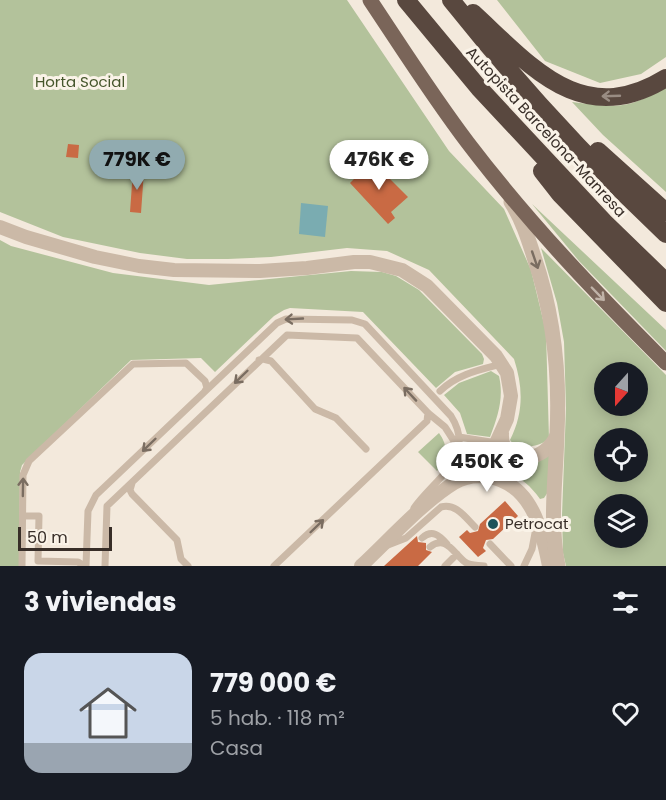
<!DOCTYPE html>
<html lang="es">
<head>
<meta charset="utf-8">
<style>
  body { margin:0; font-family:Poppins,sans-serif; background:#242831; color:#f1f3f6; height:100vh; display:flex; flex-direction:column; font-size:22px; white-space:nowrap }
  * { box-sizing:border-box; margin:0 }
  p { font-size:20px; color:#9ea1a6 }
  .icon { flex:none; width:33px; height:33px; fill:none; stroke:currentColor; stroke-width:2; stroke-linecap:round; stroke-linejoin:round }
  .map { position:relative; height:566px; overflow:hidden }
  .panel { display:flex; flex-direction:column; background:#171b24; flex:1 }
  .panel>* { flex:none }
  .needle { width:39px; rotate:201deg }
  .fabs { position:absolute; left:594px; top:362px; display:grid; gap:12px }
  .fabs a { display:grid; place-items:center; width:54px; height:54px; border-radius:50%; background:#171b24; box-shadow:0 3px 15px #0003; font-size:30px }
  .scale { position:absolute; left:18px; bottom:15px; width:94px; box-sizing:border-box; padding-left:6px; border:3px solid #382e28; border-top:0; font-size:16px; line-height:21px; white-space:nowrap; color:#382e28; -webkit-text-stroke:4px #faf3e8; paint-order:stroke }
  .price { position:absolute; translate:-50% -51px; padding:0 14px; border-radius:21px; background:#fff; color:#222; font-size:20px; line-height:39px; filter:drop-shadow(0 2px 3px #0008) }
  .price::after { content:''; position:absolute; left:50%; top:36px; width:18px; height:14px; margin-left:-9px; background:inherit; clip-path:polygon(0 0,100% 0,50% 100%) }
  .price.active { background:#91abb0; color:#111 }
  ul { padding:0; list-style:none }
  li { display:flex; align-items:center; gap:18px; height:150px; padding:0 24px }
  li+li { border-top:2px solid #363941 }
  li span { display:grid; place-items:center; flex:none; width:168px; height:120px; border-radius:18px; color:#555 }
  li>.icon { margin-inline-start:auto }
  span .icon { width:72px; height:72px; fill:#fffc; stroke-width:1 }
  li b { font-size:26px }
  h2 { display:flex; justify-content:space-between; align-items:center; height:72px; padding:0 24px; font-size:26px }
  .map>svg:first-child { display:block }
  .green { fill:#b3c29b; fill-rule:evenodd }
  .water { fill:#7aacb1 }
  .building { fill:#c96a44 }
  .lines { fill:none; stroke-linecap:round; stroke-linejoin:round }
  .service { stroke:#cbb9a7; stroke-width:7 }
  .minor { stroke:#cbb9a7; stroke-width:14 }
  .tertiary { stroke:#cbb9a7; stroke-width:15 }
  .primary { stroke:#7a6559; stroke-width:15 }
  .motorway { stroke:#59483f; stroke-width:18 }
  .oneway { stroke:#998c83 }
  .oneway2 { stroke:#7a6d61 }
  .oneway3 { stroke:#c0b3a8 }
  .poi-dot { fill:#1c535a; stroke:#faf3e8; stroke-width:2 }
  .labels { text-anchor:middle; stroke-width:6; stroke-linejoin:round; paint-order:stroke }
  .park-label { font-size:15px; fill:#45562b; stroke:#faf3e8 }
  .street-label { font-size:15px; fill:#382e28; stroke:#faf3e8 }
  .poi-label { font-size:15px; fill:#382e28; stroke:#faf3e8; text-anchor:start }
</style>
</head>
<body>
<div class="map">
<svg width="666" height="566" viewBox="0 0 666 566">
  <rect width="100%" height="100%" fill="#f3e9dc"/>
  <path class="green" d="M 0,0 L 347,0 L 449,151 L 504,209 L 531,270 L 546,332 L 549,439 C 537,447 529,448 514,445 L 510,440 C 524,412 523,387 514,359 L 429,270 L 387,251 L 347,248 L 271,257 L 228,259 L 187,259 L 140,253 L 63,237 L 0,212 Z
    M 497,0 L 666,0 L 666,57 L 641,74 L 600,83 L 545,61 Z
    M 666,86 L 666,192 L 603,135 L 572,102 C 616,107 627,111 666,86 Z
    M 532,204 L 666,330 L 666,351 L 579,261 Z
    M 0,240 L 11,246 L 113,273 L 209,285 L 351,271 L 382,272 L 396,276 L 419,290 L 482,354 L 484,359 L 483,364 L 455,372 L 436,388 L 363,312 L 290,308 L 284,310 L 274,316 L 215,372 L 201,358 L 131,360 L 22,465 L 20,472 L 19,566 L 0,566 Z
    M 541,248 L 666,375 L 666,566 L 566,566 L 563,553 L 562,515 L 566,408 L 564,342 L 557,303 ZM 604,372 L 638,372 L 638,405 L 604,405 ZM 604,438 L 638,438 L 638,471 L 604,471 ZM 604,504 L 638,504 L 638,537 L 604,537 Z
    M 491,371 L 499,376 C 504,398 498,416 490,437 L 467,434 L 460,413 L 444,395 L 459,383 Z
    M 439,433 C 448,445 449,460 437,471 L 418,452 Z
    M 467,442 L 487,445 L 477,463 L 454,475 L 463,461 Z
    M 503,454 L 539,461 L 552,454 L 548,492 L 544,498 L 540,499 C 528,482 516,474 495,468 Z"/>
  <path class="water" d="M 301,203 L 328,206 L 325,237 L 299,234 Z"/>
  <path class="building" d="M 68,144 L 79,145 L 78,158 L 66,157 Z
    M 372,161 L 408,197 L 391,212 L 395,218 L 388,224 L 350,183 Z
    M 133,170 L 144,171 L 141,213 L 130,212 Z
    M 505,501 L 518,516 L 493,539 L 486,540 L 483,548 L 486,551 L 478,557 L 459,537 L 467,530 L 470,533 L 478,531 L 480,524 Z
    M 417,536 L 418,542 L 426,543 L 426,550 L 432,552 L 418,566 L 384,566 Z"/>
  <g class="lines">
    <path class="service" d="M 259,360 L 263,359 L 271,361 L 315,409 L 336,418 L 366,449
      M 440,391 C 458,374 479,370 502,364
      M 459,437 L 497,443
      M 132,483 L 130,490 L 132,494 L 177,540 L 181,559 L 188,566
      M 23,516 L 39,516 L 38,561 L 78,562 L 84,566
      M 422,538 C 432,529 439,535 447,544
      M 490,544 L 511,566
      M 388,545 L 406,538 L 441,507 C 456,503 465,517 475,527
      M 430,547 C 446,534 454,554 465,562 C 470,566 477,565 484,566
      M 22,566 L 23,475 L 29,461 L 133,364 L 186,363 L 205,381 L 207,388 L 205,391
      M 86,566 L 88,511 L 96,495 L 277,323 L 286,319 L 352,320 L 365,324 L 451,416 C 477,457 435,478 414,508
      M 105,566 L 107,506 L 287,335 L 357,338 L 428,413 L 445,427 L 454,441 L 455,452
      M 274,566 L 427,421 L 428,413
      M 445,566 L 457,554
      M 524,566 L 532,549 L 536,528"/>
    <path class="minor" d="M 0,227 L 26,237 L 95,257 L 139,266 L 174,270 L 260,271 L 307,268 L 354,262 L 370,262 L 402,270 L 427,286 L 496,356 L 507,373 L 511,396 L 507,419 L 481,476
      M 502,433 C 500,468 546,464 557,434
      M 361,566 C 388,541 423,502 454,483 C 464,477 477,475 489,477 C 532,484 542,530 549,566"/>
    <path class="tertiary" d="M 511,202 C 522,219 528,238 534,257 C 554,315 560,373 557,433 C 556,478 549,521 558,566"/>
    <path class="primary" d="M 370,0 C 402,48 433,97 468,143 C 528,222 596,293 666,363"/>
    <path class="motorway" d="M 406,0 L 479,88 L 604,222 L 666,282
      M 451,0 C 517,83 589,161 666,234
      M 473,13 C 531,66 582,130 666,78
      M 598,151 L 666,212
      M 542,171 L 560,194 L 666,303"/>
  </g>
  <defs><path id="oneway-shaft" d="M-6 0H5M1.5-3L5.5 0L1.5 3" fill="none" stroke-width="1.6" stroke-linecap="round" stroke-linejoin="round" transform="scale(1.5)"/></defs>
  <use class="oneway" href="#oneway-shaft" transform="translate(611 96) rotate(178)"/>
  <g class="oneway2">
    <use href="#oneway-shaft" transform="translate(535 260) rotate(71)"/>
    <use href="#oneway-shaft" transform="translate(294 319) rotate(177)"/>
    <use href="#oneway-shaft" transform="translate(241 377) rotate(136)"/>
    <use href="#oneway-shaft" transform="translate(410 394) rotate(-133)"/>
    <use href="#oneway-shaft" transform="translate(149 445) rotate(136)"/>
    <use href="#oneway-shaft" transform="translate(23 487) rotate(-89)"/>
    <use href="#oneway-shaft" transform="translate(317 526) rotate(-44)"/>
  </g>
  <use class="oneway3" href="#oneway-shaft" transform="translate(598 294) rotate(46)"/>
  <circle class="poi-dot" cx="493" cy="524" r="6"/>
  <g class="labels">
    <g class="park-label">
      <text x="80" y="87">Horta Social</text>
    </g>
    <g class="street-label">
      <text transform="translate(546 132) rotate(47)" y="5">Autopista Barcelona-Manresa</text>
    </g>
    <g class="poi-label">
      <text x="505" y="529">Petrocat</text>
    </g>
  </g>
</svg>
<div class="fabs">
<a><svg class="needle" viewBox="-14 -14 28 28"><path d="M0-13l5 13h-10z" fill="#e53935"/><path d="M0 13l5-13h-10z" fill="#9ea1a6"/></svg></a>
<a><svg class="icon" aria-label="locate" viewBox="0 0 24 24"><circle cx="12" cy="12" r="6"/><path d="M12 2v4M12 18v4M2 12h4M18 12h4"/></svg></a>
<a><svg class="icon" aria-label="layers" viewBox="0 0 24 24"><path d="M12 4l9 5-9 5-9-5zM3 14l9 5 9-5"/></svg></a>
</div>
<div class="scale">50 m</div>
<b class="price active" style="left:137px;top:191px">779K €</b>
<b class="price" style="left:379px;top:191px">476K €</b>
<b class="price" style="left:487px;top:493px">450K €</b>
</div>
<section class="panel">
<h2>3 viviendas<svg class="icon" aria-label="filters" viewBox="0 0 24 24"><path d="M4 7h16M4 17h16"/><circle cx="9" cy="7" r="2"/><circle cx="15" cy="17" r="2"/></svg></h2>
<ul>
<li><span style="background:linear-gradient(#c9d6e8 75%,#9aa5b1 0)"><svg class="icon" aria-label="home" viewBox="0 0 24 24"><path d="M3 11l9-7 9 7M6 9v11h12V9"/></svg></span><div><b>779 000 €</b><p>5 hab. · 118 m²</p><p>Casa</p></div><svg class="icon" aria-label="heart" viewBox="0 0 24 24"><path d="M12 20l-8-8c-3-5 5-10 8-4 3-6 11-1 8 4z"/></svg></li>
</ul>
</section>
</body>
</html>
